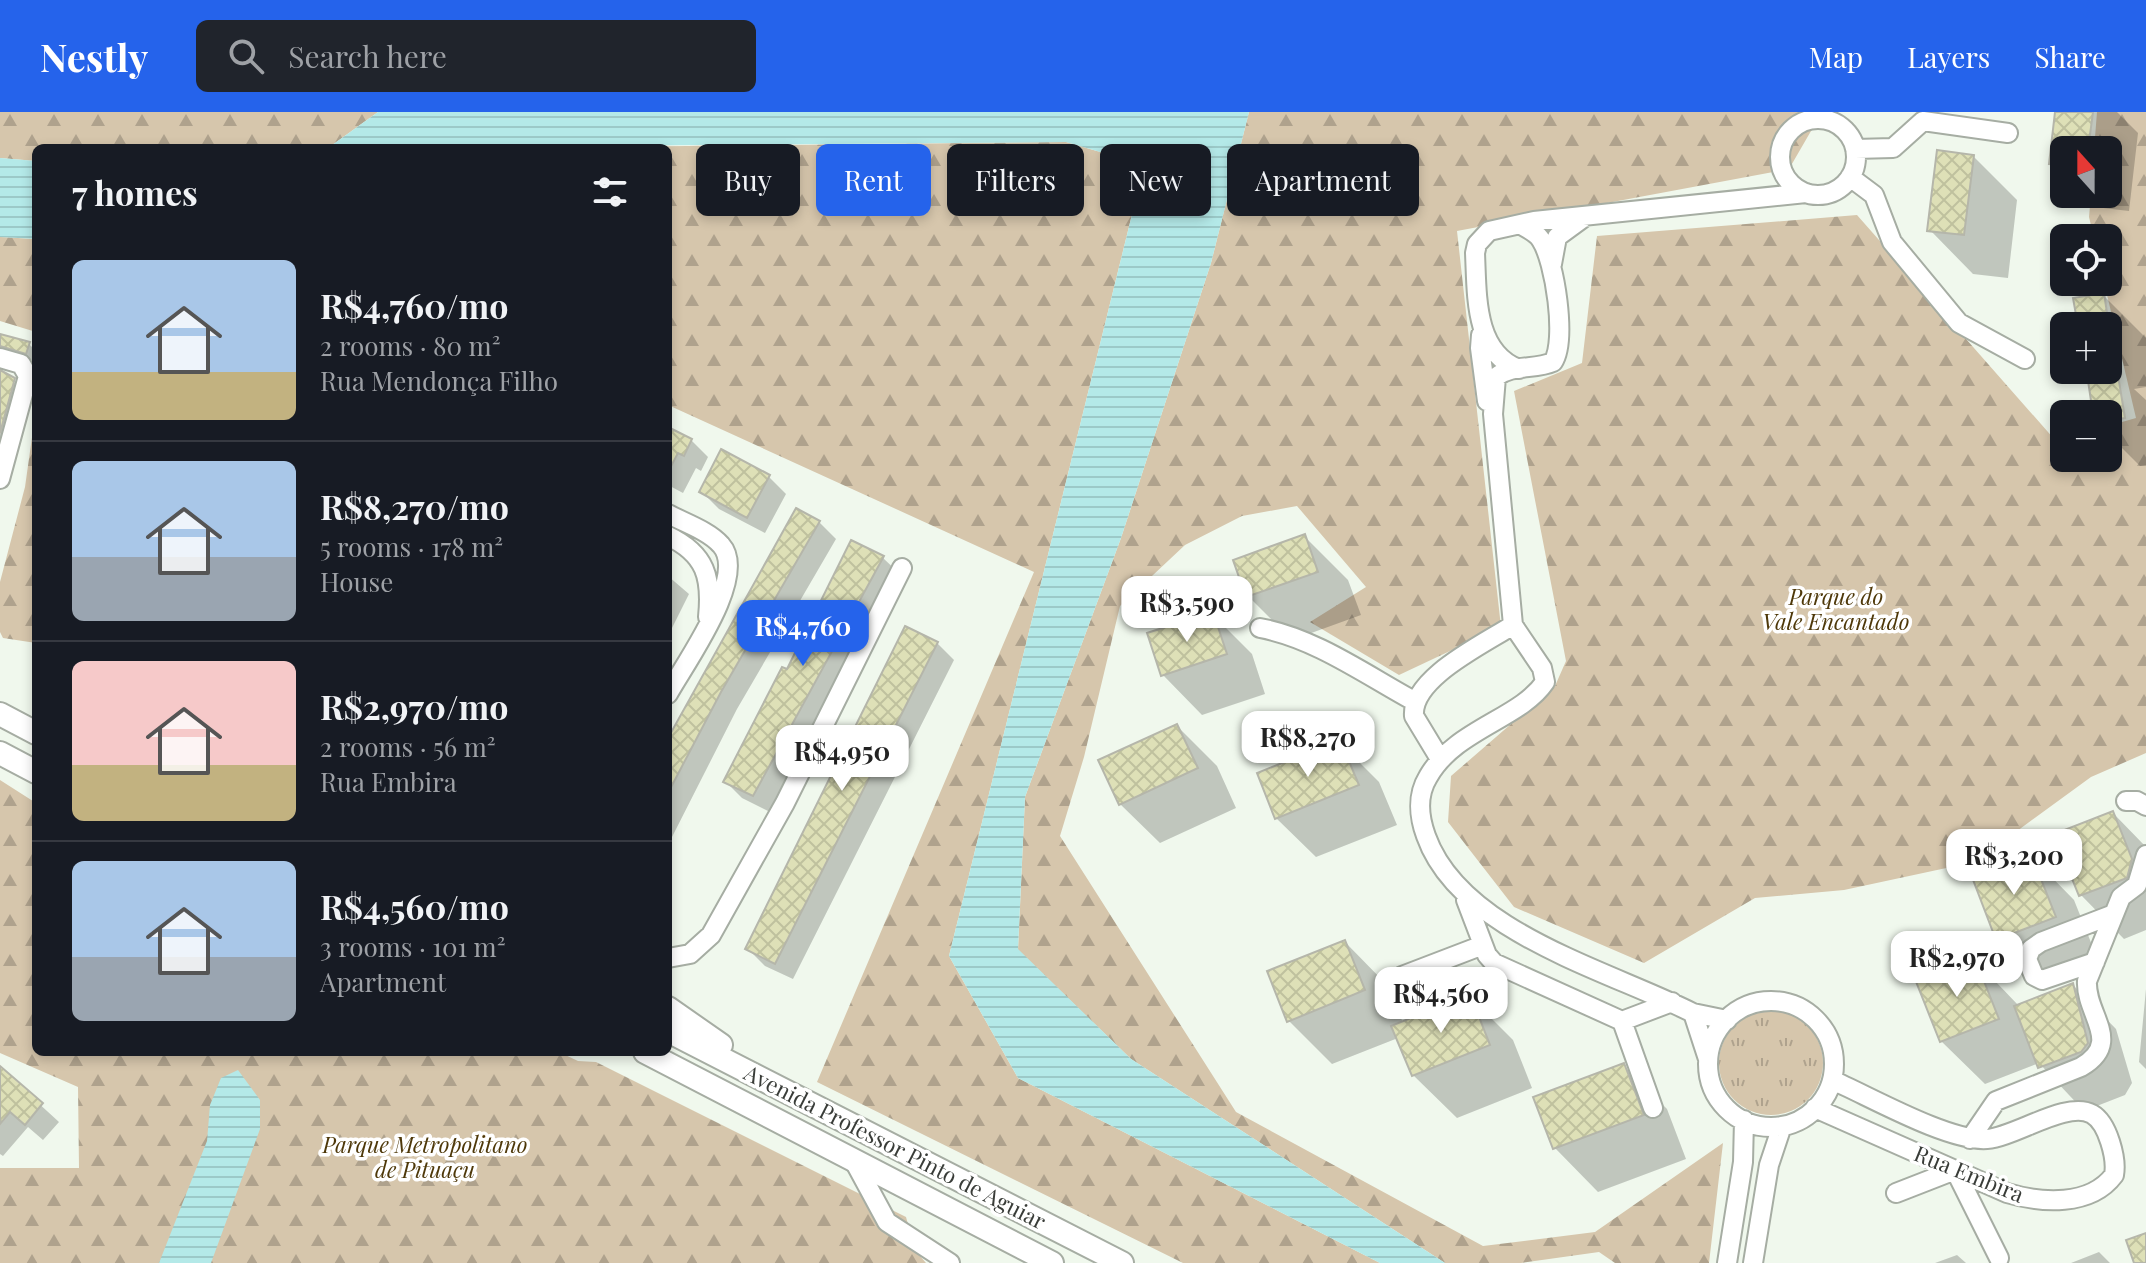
<!DOCTYPE html>
<html lang="en">
<head>
<meta charset="utf-8">
<style>
  body { margin:0; font-family:"Playfair Display",serif; background:#20242c; color:#f1f3f6; height:100vh; display:flex; flex-direction:column; font-size:30px; white-space:nowrap }
  * { box-sizing:border-box; margin:0 }
  p { font-size:26px; color:#9ea1a6 }
  .icon { flex:none; width:44px; height:44px; fill:none; stroke:currentColor; stroke-width:2; stroke-linecap:round; stroke-linejoin:round }
  .map { position:relative; flex:1; overflow:hidden }
  .sheet { position:absolute; left:32px; top:32px; width:640px; height:912px; display:flex; flex-direction:column; background:#171b24; border-radius:12px; box-shadow:0 4px 12px #0003 }
  .sheet>* { flex:none }
  .banner { position:absolute; left:696px; top:32px; width:760px; height:72px; display:flex; gap:16px }
  .needle { width:52px; rotate:339deg }
  .fabs { position:absolute; left:2050px; top:24px; display:grid; gap:16px }
  .fabs a { display:grid; place-items:center; width:72px; height:72px; border-radius:12px; background:#171b24; box-shadow:0 4px 12px #0003; font-size:40px }
  .price { position:absolute; translate:-50% -68px; padding:0 18px; border-radius:16px; background:#fff; color:#222; font-size:26px; line-height:52px; filter:drop-shadow(0 2px 4px #0008) }
  .price::after { content:''; position:absolute; left:50%; top:48px; width:24px; height:18px; margin-left:-12px; background:inherit; clip-path:polygon(0 0,100% 0,50% 100%) }
  .price.on { background:#2563eb; color:#fff }
  ul { padding:0; list-style:none }
  li { display:flex; align-items:center; gap:24px; height:200px; padding:0 40px }
  li+li { border-top:2px solid #363941 }
  li span { display:grid; place-items:center; flex:none; width:224px; height:160px; border-radius:12px; color:#555 }
  li>.icon { margin-inline-start:auto }
  span .icon { width:96px; height:96px; fill:#fffc; stroke-width:1 }
  li b { font-size:34px }
  h2 { display:flex; justify-content:space-between; align-items:center; height:96px; padding:0 40px; font-size:34px }
  .chip { padding:0 28px; border-radius:12px; background:#171b24; box-shadow:0 4px 12px #0003; font-size:28px; line-height:72px }
  .chip.on { background:#2563eb; color:#fff }
  header { display:flex; align-items:center; gap:48px; box-sizing:border-box; height:112px; padding:0 40px; background:#2563eb; color:#fff }
  header strong { font-size:38px }
  nav { display:flex; gap:44px; margin-inline-start:auto; font-size:28px }
  .search { width:560px; height:72px; background:#20242c; display:flex; align-items:center; gap:20px; box-sizing:border-box; padding:0 28px; border-radius:12px; color:#9ea1a6; font-size:30px }
  .map>svg:first-child { display:block }
  .grass { fill:url(#grass-tufts) }
  .forest { fill:url(#forest-firs) }
  .water { fill:url(#water-rules) }
  .shadow { fill:#0003 }
  .building { fill:url(#building-cross-hatch); stroke:#b5b6aa; stroke-width:2 }
  .lines { fill:none; stroke-linecap:round; stroke-linejoin:round }
  .minor-casing { stroke:#a6ada3; stroke-width:22 }
  .major-casing { stroke:#a6ada3; stroke-width:26 }
  .minor { stroke:#fff; stroke-width:18 }
  .major { stroke:#fff; stroke-width:22 }
  .labels { text-anchor:middle; stroke-width:7; stroke-linejoin:round; paint-order:stroke }
  .park-label { font-size:22px; font-style:italic; fill:#4e3809; stroke:#fff }
  .street-label { font-size:22px; fill:#393c38; stroke:#fff }
</style>
</head>
<body>
<header>
<strong>Nestly</strong>
<div class="search"><svg class="icon" aria-label="search" viewBox="0 0 24 24"><circle cx="10" cy="10" r="6"/><path d="M15 15l6 6"/></svg>Search here</div>
<nav><a>Map</a><a>Layers</a><a>Share</a></nav>
</header>
<div class="map">
<svg width="2146" height="1151" viewBox="0 0 2146 1151">
  <defs>
    <pattern id="grass-tufts" width="24" height="20" patternUnits="userSpaceOnUse" patternTransform="scale(2)"><rect width="24" height="20" fill="#d6c6ac"/><path d="M3 7l-1-3M5 7V3M7 7l1-3M15 17l-1-3M17 17v-4M19 17l1-3" fill="none" stroke="#afa28d"/></pattern>
    <pattern id="forest-firs" width="22" height="20" patternUnits="userSpaceOnUse" patternTransform="scale(2)"><rect width="22" height="20" fill="#d6c6ac"/><path d="M5 1l3.5 6h-7zM16 11l3.5 6h-7z" fill="#afa28d"/></pattern>
    <pattern id="water-rules" width="6" height="5" patternUnits="userSpaceOnUse" patternTransform="scale(2)"><rect width="6" height="5" fill="#b4e9e8"/><path d="M0 2.5h6" fill="none" stroke="#9cc9c8"/></pattern>
    <pattern id="building-cross-hatch" width="8" height="8" patternUnits="userSpaceOnUse" patternTransform="scale(2)"><rect width="8" height="8" fill="#dee0b7"/><path d="M0 0l8 8M0 8l8-8" fill="none" stroke="#bfc19e"/></pattern>
  </defs>
  <rect width="100%" height="100%" fill="#f0f8ed"/>
  <path class="grass" d="M1719 951a52 52 0 1 1 104 0a52 52 0 1 1-104 0Z"/>
  <path class="forest" d="M 0,0 L 378,0 L 328,36 L 36,36 L 36,49 L 0,46 Z
    M 1249,0 L 1822,0 L 1789,57 L 1457,119 L 1501,515 L 1399,563 L 1310,510 L 1366,475 L 1297,394 L 1242,404 L 1185,433 L 1120,494 L 1084,645 L 1060,724 L 1236,1000 L 1483,1134 L 1595,1120 L 1723,1031 L 1709,1151 L 1615,1151 L 1599,1140 L 1521,1151 L 1445,1151 L 1131,947 L 1018,838 L 1025,685 L 1121,426 L 1211,151 Z
    M 2097,0 L 2146,0 L 2146,641 L 2091,665 L 2017,719 L 1951,755 L 1844,778 L 1755,786 L 1644,851 L 1514,795 L 1448,710 L 1451,664 L 1555,574 L 1566,549 L 1514,279 L 1582,251 L 1597,124 L 1857,103 L 2055,328 L 2064,326 L 2064,346 L 2108,346 L 2108,314 L 2136,306 L 2104,170 L 2108,170 L 2108,126 L 2094,126 L 2089,105 L 2091,82 L 2108,82 L 2108,38 L 2094,38 Z
    M 1066,30 L 1114,44 L 1141,66 L 949,844 L 1018,966 L 1380,1151 L 1183,1151 L 817,970 L 1034,460 L 668,293 L 668,36 L 489,36 Z
    M 0,125 L 36,127 L 36,220 L 0,209 Z
    M 36,297 L 36,531 L 3,526 L 0,520 L 0,470 L 25,375 Z
    M 0,668 L 36,691 L 36,940 L 559,940 L 578,949 L 596,950 L 906,1105 L 915,1138 L 926,1151 L 0,1151 L 0,1056 L 79,1056 L 78,975 L 0,941 Z"/>
  <path class="water" d="M 378,0 L 1249,0 L 1211,151 L 1121,426 L 1025,685 L 1018,837 L 1131,947 L 1445,1151 L 1380,1151 L 1018,966 L 949,844 L 1141,66 L 1114,44 L 1066,30 L 328,36 Z
    M 0,46 L 36,49 L 36,127 L 0,125 Z
    M 238,958 L 260,988 L 260,1017 L 211,1151 L 159,1151 L 207,1029 L 210,993 L 221,966 Z"/>
  <path class="shadow" d="M 2057,0 L 2117,0 L 2138,21 L 2129,99 L 2095,95 L 2082,82 L 2108,82 L 2108,38 L 2064,38 L 2064,64 L 2051,51 Z
    M 1974,45 L 2017,88 L 2008,166 L 1973,162 L 1930,118 Z
    M 2103,183 L 2146,226 L 2146,275 L 2134,277 L 2146,288 L 2146,353 L 2140,354 L 2108,322 L 2108,302 L 2095,302 L 2109,260 L 2108,214 L 2080,214 Z
    M 0,224 L 29,232 L 36,239 L 34,249 L 7,242 L 0,248 Z
    M 0,261 L 22,276 L 0,364 Z
    M 668,316 L 691,328 L 708,345 L 701,359 L 696,356 L 683,381 L 668,373 Z
    M 769,365 L 786,382 L 765,421 L 719,397 L 702,380 Z
    M 819,410 L 836,427 L 737,597 L 672,725 L 668,723 L 668,630 Z
    M 1304,424 L 1348,468 L 1361,503 L 1292,528 L 1248,484 Z
    M 883,446 L 900,462 L 770,700 L 742,686 L 725,669 L 788,560 Z
    M 668,464 L 689,482 L 668,524 Z
    M 1212,502 L 1252,542 L 1265,582 L 1202,603 L 1163,563 Z
    M 937,531 L 954,548 L 793,867 L 765,854 L 748,837 Z
    M 1177,614 L 1217,654 L 1236,696 L 1160,731 L 1120,692 Z
    M 1339,630 L 1379,670 L 1397,713 L 1316,745 L 1276,706 Z
    M 2113,701 L 2146,735 L 2146,818 L 2124,827 L 2081,783 Z
    M 2031,744 L 2074,788 L 2098,848 L 2042,870 L 1998,826 Z
    M 1345,830 L 1388,874 L 1403,911 L 1470,885 L 1513,928 L 1532,976 L 1457,1006 L 1413,963 L 1398,926 L 1332,952 L 1288,908 Z
    M 1974,847 L 2019,894 L 2073,873 L 2116,917 L 2132,971 L 2125,983 L 2084,999 L 2039,951 L 1985,972 L 1941,929 Z
    M 2146,877 L 2146,957 L 2139,950 Z
    M 1624,954 L 1667,997 L 1686,1047 L 1598,1080 L 1555,1036 Z
    M 0,956 L 59,1010 L 43,1028 L 28,1015 L 3,1044 L 0,1042 Z
    M 2099,1140 L 2110,1151 L 2071,1151 Z
    M 1957,1143 L 1966,1151 L 1935,1151 Z"/>
  <path class="building" d="M 2055,0 L 2093,0 L 2088,38 L 2064,38 L 2064,53 L 2049,52 Z
    M 1937,38 L 1974,43 L 1964,123 L 1927,119 Z
    M 2104,181 L 2109,214 L 2078,214 L 2073,186 Z
    M 0,222 L 30,230 L 26,242 L 0,234 Z
    M 2117,257 L 2125,306 L 2108,309 L 2108,302 L 2093,302 L 2087,262 Z
    M 0,258 L 15,266 L 0,321 Z
    M 668,315 L 692,327 L 684,344 L 678,341 L 668,360 Z
    M 721,337 L 770,363 L 747,406 L 699,380 Z
    M 796,396 L 820,409 L 721,580 L 668,681 L 668,626 Z
    M 1305,422 L 1318,460 L 1246,485 L 1233,448 Z
    M 851,428 L 884,444 L 753,684 L 723,670 L 782,555 L 787,557 Z
    M 1213,500 L 1227,542 L 1161,564 L 1147,521 Z
    M 905,514 L 938,530 L 775,852 L 745,837 Z
    M 1177,612 L 1198,656 L 1119,693 L 1098,648 Z
    M 1340,628 L 1359,673 L 1275,707 L 1257,661 Z
    M 2113,699 L 2132,747 L 2127,766 L 2079,784 L 2054,722 Z
    M 2031,742 L 2056,805 L 1996,828 L 1972,765 Z
    M 1345,828 L 1365,878 L 1287,910 L 1267,859 Z
    M 1974,844 L 1999,907 L 1940,930 L 1915,867 Z
    M 2073,871 L 2088,931 L 2081,940 L 2038,956 L 2014,894 Z
    M 1470,882 L 1490,933 L 1412,964 L 1391,914 Z
    M 1624,951 L 1644,1003 L 1553,1037 L 1533,985 Z
    M 0,954 L 43,991 L 25,1013 L 10,1000 L 0,1012 Z
    M 2146,1121 L 2146,1151 L 2134,1151 L 2126,1128 Z"/>
  <g class="lines">
    <defs>
      <path id="minor" d="M1780 45a38 38 0 1 1 76 0a38 38 0 1 1-76 0Z
        M 1855,37 L 1893,36 L 1923,9 L 2008,21
        M 1850,65 L 1874,83 L 1892,130 L 1959,211 L 2025,247
        M 1521,113 C 1528,117 1537,121 1541,128 C 1555,149 1567,229 1553,250 C 1535,258 1512,252 1496,265 L 1493,302 L 1513,513 L 1542,556 L 1545,570 C 1520,607 1455,617 1428,665 C 1417,683 1419,705 1426,724 C 1460,820 1608,858 1693,901 L 1727,908
        M 1552,152 L 1557,125 L 1583,106
        M 1481,223 L 1480,236 L 1487,289
        M 0,246 L 21,252 L 28,264 L 0,367
        M 1519,257 C 1474,240 1477,183 1475,141 L 1477,132 L 1489,119 L 1534,109 L 1806,81
        M 668,402 C 685,411 709,419 721,433 C 749,464 685,551 668,582
        M 668,424 C 706,442 712,466 708,505
        M 1260,516 C 1315,526 1366,563 1414,589
        M 1440,647 L 1414,604 C 1411,566 1484,532 1513,513
        M 2126,689 L 2137,689 L 2146,694
        M 1466,788 L 1487,843 L 1494,851 L 1622,909 L 1672,890
        M 668,846 L 690,842 L 711,823 L 785,691 L 902,456
        M 2095,850 L 2042,868 L 2034,864 L 2027,847 L 2031,837 L 2041,830 L 2114,802
        M 1402,864 L 1483,833
        M1708 952a63 63 0 1 1 126 0a63 63 0 1 1-126 0Z
        M 1693,901 L 1708,947
        M 1622,909 L 1653,996
        M 1815,996 L 2007,1081 C 2041,1091 2090,1095 2114,1063 C 2117,1047 2108,1011 2092,1002 C 2067,988 2015,1025 1987,1027 C 1949,1030 1869,984 1832,968
        M 1970,1027 L 1996,989 L 2081,955 C 2124,930 2085,903 2087,869 L 2121,785 L 2137,773 L 2146,743
        M 854,1049 L 887,1110 L 950,1151
        M 1896,1081 L 1955,1058 L 1999,1146
        M 1727,1151 L 1743,1050 L 1744,1008
        M 1753,1151 L 1769,1053 L 1782,1014"/>
      <path id="major" d="M 0,602 L 36,621
        M 0,641 L 36,660
        M 668,896 L 721,933
        M 668,919 L 1122,1151
        M 645,940 L 1052,1151"/>
    </defs>
    <use href="#minor" class="minor-casing"/>
    <use href="#major" class="major-casing"/>
    <use href="#minor" class="minor"/>
    <use href="#major" class="major"/>
  </g>
  <g class="labels">
    <g class="park-label">
      <text x="1836" y="493">Parque do<tspan x="1836" dy="25">Vale Encantado</tspan></text>
      <text x="425" y="1041">Parque Metropolitano<tspan x="425" dy="25">de Pituaçu</tspan></text>
    </g>
    <g class="street-label">
      <text transform="translate(895 1035) rotate(27)" y="8">Avenida Professor Pinto de Aguiar</text>
      <text transform="translate(1969 1062) rotate(22)" y="8">Rua Embira</text>
    </g>
  </g>
</svg>
<div class="fabs">
<a><svg class="needle" viewBox="-14 -14 28 28"><path d="M0-13l5 13h-10z" fill="#e53935"/><path d="M0 13l5-13h-10z" fill="#9ea1a6"/></svg></a>
<a><svg class="icon" aria-label="locate" viewBox="0 0 24 24"><circle cx="12" cy="12" r="6"/><path d="M12 2v4M12 18v4M2 12h4M18 12h4"/></svg></a>
<a>+</a>
<a>−</a>
</div>
<b class="price" style="left:1187px;top:532px">R$3,590</b>
<b class="price on" style="left:803px;top:556px">R$4,760</b>
<b class="price" style="left:1308px;top:667px">R$8,270</b>
<b class="price" style="left:842px;top:681px">R$4,950</b>
<b class="price" style="left:2014px;top:785px">R$3,200</b>
<b class="price" style="left:1957px;top:887px">R$2,970</b>
<b class="price" style="left:1441px;top:923px">R$4,560</b>
<div class="banner">
<a class="chip">Buy</a>
<a class="chip on">Rent</a>
<a class="chip">Filters</a>
<a class="chip">New</a>
<a class="chip">Apartment</a>
</div>
<section class="sheet">
<h2>7 homes<svg class="icon" aria-label="filters" viewBox="0 0 24 24"><path d="M4 7h16M4 17h16"/><circle cx="9" cy="7" r="2"/><circle cx="15" cy="17" r="2"/></svg></h2>
<ul>
<li><span style="background:linear-gradient(#a9c7e8 70%,#c2b280 0)"><svg class="icon" aria-label="home" viewBox="0 0 24 24"><path d="M3 11l9-7 9 7M6 9v11h12V9"/></svg></span><div><b>R$4,760/mo</b><p>2 rooms · 80 m²</p><p>Rua Mendonça Filho</p></div></li>
<li><span style="background:linear-gradient(#a9c7e8 60%,#9aa5b1 0)"><svg class="icon" aria-label="home" viewBox="0 0 24 24"><path d="M3 11l9-7 9 7M6 9v11h12V9"/></svg></span><div><b>R$8,270/mo</b><p>5 rooms · 178 m²</p><p>House</p></div></li>
<li><span style="background:linear-gradient(#f6c9c9 65%,#c2b280 0)"><svg class="icon" aria-label="home" viewBox="0 0 24 24"><path d="M3 11l9-7 9 7M6 9v11h12V9"/></svg></span><div><b>R$2,970/mo</b><p>2 rooms · 56 m²</p><p>Rua Embira</p></div></li>
<li><span style="background:linear-gradient(#a9c7e8 60%,#9aa5b1 0)"><svg class="icon" aria-label="home" viewBox="0 0 24 24"><path d="M3 11l9-7 9 7M6 9v11h12V9"/></svg></span><div><b>R$4,560/mo</b><p>3 rooms · 101 m²</p><p>Apartment</p></div></li>
</ul>
</section>
</div>
</body>
</html>
